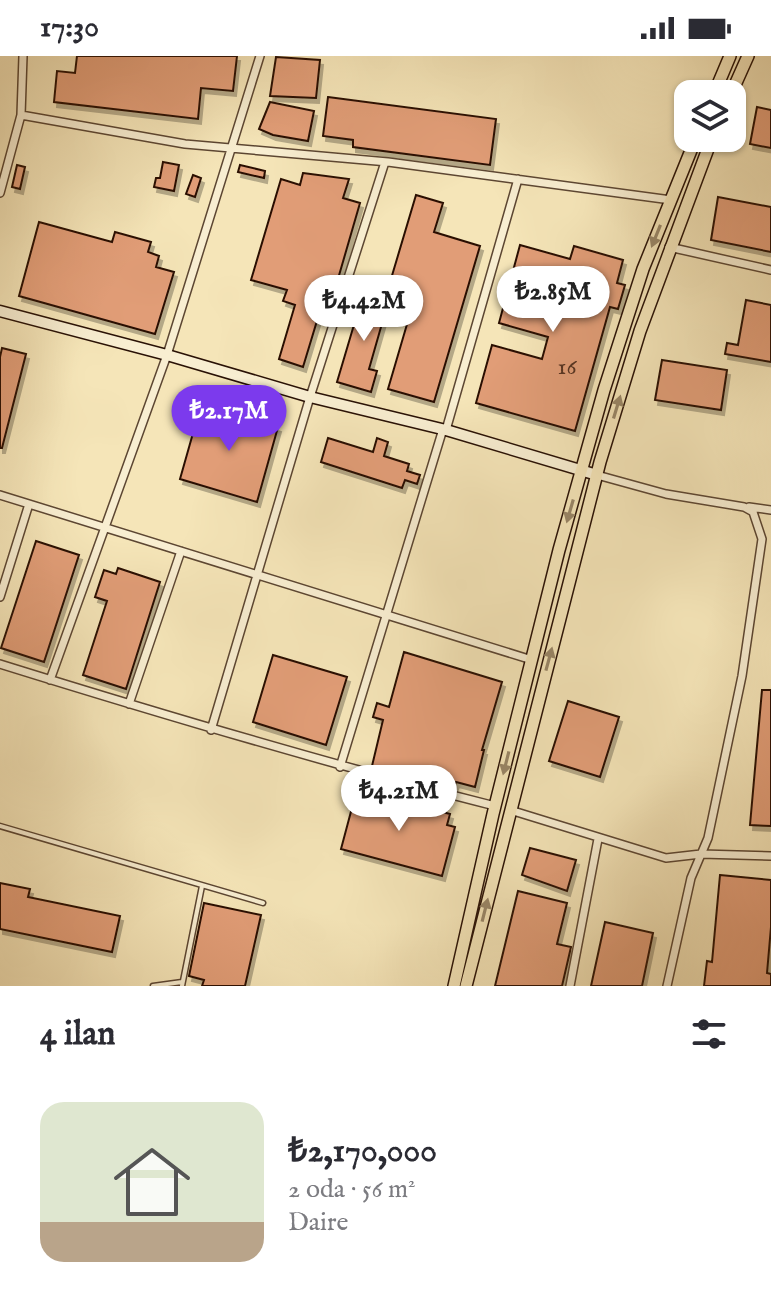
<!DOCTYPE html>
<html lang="tr">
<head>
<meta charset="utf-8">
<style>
  body { margin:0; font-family:"IM FELL English",serif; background:#f2f2f3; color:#2b2b33; height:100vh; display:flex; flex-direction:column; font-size:30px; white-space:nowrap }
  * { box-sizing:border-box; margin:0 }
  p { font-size:26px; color:#7c7c81 }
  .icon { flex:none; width:44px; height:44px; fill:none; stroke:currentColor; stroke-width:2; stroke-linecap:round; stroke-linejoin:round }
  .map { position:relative; height:930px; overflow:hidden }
  .details { display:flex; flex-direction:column; background:#fff; flex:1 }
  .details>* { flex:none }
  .tools { position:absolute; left:674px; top:24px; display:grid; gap:16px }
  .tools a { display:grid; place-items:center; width:72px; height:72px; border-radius:16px; background:#fff; box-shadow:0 2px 6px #0004; font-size:40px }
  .price { position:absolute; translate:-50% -68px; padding:0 18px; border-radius:28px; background:#fff; color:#222; font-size:26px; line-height:52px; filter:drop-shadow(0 2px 4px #0008) }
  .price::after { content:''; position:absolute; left:50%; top:48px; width:24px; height:18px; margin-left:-12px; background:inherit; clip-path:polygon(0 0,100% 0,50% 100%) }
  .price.selected { background:#7c3aed; color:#fff }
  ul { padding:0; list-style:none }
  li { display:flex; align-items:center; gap:24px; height:200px; padding:0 40px }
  li span { display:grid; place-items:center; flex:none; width:224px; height:160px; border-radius:24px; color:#555 }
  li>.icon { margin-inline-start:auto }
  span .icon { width:96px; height:96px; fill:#fffc; stroke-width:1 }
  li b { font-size:34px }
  h2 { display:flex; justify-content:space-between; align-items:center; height:96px; padding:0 40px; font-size:34px }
  .status { display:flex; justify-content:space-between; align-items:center; height:56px; padding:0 40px; background:#fff; direction:ltr }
  .status svg { height:22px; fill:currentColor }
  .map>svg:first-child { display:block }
  .building { fill:#e19d77; stroke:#291105; stroke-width:2; filter:url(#shadow) }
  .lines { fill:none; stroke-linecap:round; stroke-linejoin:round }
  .lane-casing { stroke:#5c4632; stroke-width:7 }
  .street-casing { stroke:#5c4632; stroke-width:10 }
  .secondary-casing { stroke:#291105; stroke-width:13 }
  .primary-casing { stroke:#291105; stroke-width:14 }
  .lane { stroke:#f8eed1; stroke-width:4 }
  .street { stroke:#f8eed1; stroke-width:7 }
  .secondary { stroke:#f8eed1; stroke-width:10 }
  .primary { stroke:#f5e5b8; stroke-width:11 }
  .oneway { fill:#998667 }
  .labels { text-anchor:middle; stroke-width:7; stroke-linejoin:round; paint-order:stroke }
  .number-label { font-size:24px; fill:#573422 }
</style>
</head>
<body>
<div class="status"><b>17:30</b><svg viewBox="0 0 49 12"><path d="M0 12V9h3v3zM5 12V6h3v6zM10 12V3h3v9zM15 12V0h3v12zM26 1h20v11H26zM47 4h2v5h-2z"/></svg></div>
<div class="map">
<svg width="771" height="930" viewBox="0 0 771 930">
  <defs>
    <filter id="shadow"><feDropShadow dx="3" dy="5" stdDeviation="0" flood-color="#0004"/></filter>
  </defs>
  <rect width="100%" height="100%" fill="#f5e5b8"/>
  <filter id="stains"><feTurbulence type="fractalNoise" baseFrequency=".0025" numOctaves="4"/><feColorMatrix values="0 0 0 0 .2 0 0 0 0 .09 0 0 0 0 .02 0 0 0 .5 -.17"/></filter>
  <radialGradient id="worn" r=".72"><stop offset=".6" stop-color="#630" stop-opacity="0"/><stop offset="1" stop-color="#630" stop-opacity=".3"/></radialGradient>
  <path class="building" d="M 77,0 L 237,0 L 233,35 L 201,32 L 198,63 L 54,46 L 57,15 L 75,17 Z
    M 276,1 L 320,4 L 316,42 L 270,40 Z
    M 328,41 L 496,63 L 490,109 L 353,91 L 353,84 L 323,80 Z
    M 270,46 L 314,55 L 308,85 L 273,79 L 259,73 Z
    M 757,51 L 771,54 L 771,92 L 750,88 Z
    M 163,106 L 179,109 L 174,135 L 154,131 L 156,122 L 160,122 Z
    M 17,109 L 25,111 L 20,133 L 12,131 Z
    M 240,109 L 265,115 L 264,122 L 238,116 Z
    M 303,117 L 349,123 L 343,142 L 360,147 L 331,247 L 323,245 L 303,311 L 279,303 L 295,249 L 283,245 L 287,234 L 251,224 L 281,123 L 300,129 Z
    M 193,119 L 201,122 L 195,141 L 186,138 Z
    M 416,139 L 443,147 L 434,176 L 480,190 L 434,346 L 388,333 L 415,241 L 388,233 Z
    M 718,141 L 771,151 L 771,196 L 711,184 Z
    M 39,166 L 112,186 L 115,176 L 151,186 L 148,196 L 159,200 L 156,211 L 174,216 L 155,278 L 19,240 Z
    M 520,189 L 570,203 L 574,190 L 623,204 L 617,227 L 625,229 L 618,253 L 610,251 L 575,375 L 476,347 L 492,289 L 542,303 L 548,281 L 499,267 Z
    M 364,235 L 389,243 L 369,313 L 377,315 L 371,336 L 337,326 Z
    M 746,244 L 771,249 L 771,306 L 725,298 L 727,287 L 738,289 Z
    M 2,292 L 26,298 L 2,392 L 0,392 L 0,301 Z
    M 662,304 L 727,314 L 721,354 L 655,344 Z
    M 201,349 L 278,371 L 257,446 L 180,423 Z
    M 328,382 L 373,396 L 377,382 L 388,386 L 384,400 L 409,408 L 407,415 L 420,419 L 417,428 L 405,424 L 402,432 L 321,406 Z
    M 36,485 L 79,499 L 44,606 L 1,592 Z
    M 118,512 L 160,526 L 126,633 L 83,619 L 107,545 L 95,541 L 104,514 L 116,518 Z
    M 404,596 L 502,626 L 482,694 L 484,694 L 475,731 L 456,726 L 454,731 L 372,710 L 383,664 L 373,661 L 377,647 L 389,651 Z
    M 273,599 L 347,621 L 326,689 L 253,666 Z
    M 762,634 L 771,634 L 771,770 L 750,769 Z
    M 568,645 L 619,661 L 600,721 L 549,705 Z
    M 357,733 L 450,758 L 447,769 L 455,771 L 442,820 L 341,793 Z
    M 530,792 L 576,804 L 567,835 L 522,819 Z
    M 720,819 L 771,824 L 771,871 L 767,917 L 771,918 L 771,930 L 704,930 L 707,905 L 712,906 Z
    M 0,827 L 30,833 L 28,841 L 120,860 L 112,896 L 0,873 Z
    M 518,835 L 567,847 L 557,888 L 571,891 L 562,930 L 495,930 Z
    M 204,847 L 261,859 L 245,930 L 202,930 L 204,924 L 189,920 Z
    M 605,866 L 653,877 L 642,930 L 591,930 Z"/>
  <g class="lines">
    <defs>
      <path id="lane" d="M 0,770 L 263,847
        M 153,930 L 182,926
        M 182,930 L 202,830"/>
      <path id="street" d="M 21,59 L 185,88 L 388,106 L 671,144
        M 0,137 L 21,59 L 23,0
        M 669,191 L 771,214
        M 446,374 L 518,123
        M 597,419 L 666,438 L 744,451 L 753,456 L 762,483 L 742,620 L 708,782 L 691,822 L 667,930
        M 0,439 L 532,604
        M 749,451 L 771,454
        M 0,541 L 29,448
        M 0,608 C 164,659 328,708 495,750
        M 50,624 L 167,299 L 260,0
        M 129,648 L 181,495
        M 211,674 L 310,341 L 385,106
        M 340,711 L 443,373
        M 510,754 L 666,802 L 701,798 L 771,800
        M 570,930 L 598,783"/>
      <path id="secondary" d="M 0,255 L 167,299 L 310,341 L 446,374 L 597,419"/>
      <path id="primary" d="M 714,38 L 730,0
        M 731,38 L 748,0
        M 454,930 L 493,758 L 559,494 L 604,334 L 643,213 L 696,82
        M 466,930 L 600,406 L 640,275 L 712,82"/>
    </defs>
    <use href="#lane" class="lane-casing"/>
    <use href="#street" class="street-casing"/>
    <use href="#secondary" class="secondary-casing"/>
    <use href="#primary" class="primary-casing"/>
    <use href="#lane" class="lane"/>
    <use href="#street" class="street"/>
    <use href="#secondary" class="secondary"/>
    <use href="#primary" class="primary"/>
  </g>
  <defs><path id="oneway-solid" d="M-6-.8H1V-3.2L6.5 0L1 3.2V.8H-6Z" transform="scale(2)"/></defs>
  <g class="oneway">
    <use href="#oneway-solid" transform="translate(656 180) rotate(112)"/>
    <use href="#oneway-solid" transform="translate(617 351) rotate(-73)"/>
    <use href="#oneway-solid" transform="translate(570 455) rotate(106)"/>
    <use href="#oneway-solid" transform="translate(549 603) rotate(-75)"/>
    <use href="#oneway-solid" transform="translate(506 707) rotate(104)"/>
    <use href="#oneway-solid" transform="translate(485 854) rotate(-76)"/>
  </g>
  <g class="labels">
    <g class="number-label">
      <text x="567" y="318">16</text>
    </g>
  </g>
  <rect width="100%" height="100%" filter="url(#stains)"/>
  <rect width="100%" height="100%" fill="url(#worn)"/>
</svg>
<div class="tools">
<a><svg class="icon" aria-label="layers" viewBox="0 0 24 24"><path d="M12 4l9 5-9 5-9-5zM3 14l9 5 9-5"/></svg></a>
</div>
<b class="price" style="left:553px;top:278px">₺2.85M</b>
<b class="price" style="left:364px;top:287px">₺4.42M</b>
<b class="price selected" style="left:229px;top:397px">₺2.17M</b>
<b class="price" style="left:399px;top:777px">₺4.21M</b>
</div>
<section class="details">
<h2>4 ilan<svg class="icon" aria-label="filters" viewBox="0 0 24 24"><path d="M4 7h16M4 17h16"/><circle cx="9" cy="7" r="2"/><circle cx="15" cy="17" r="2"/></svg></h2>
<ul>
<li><span style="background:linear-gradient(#dfe7d0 75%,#b9a48a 0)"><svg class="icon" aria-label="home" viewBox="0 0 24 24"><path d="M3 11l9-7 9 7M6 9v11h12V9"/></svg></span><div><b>₺2,170,000</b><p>2 oda · 56 m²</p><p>Daire</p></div></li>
</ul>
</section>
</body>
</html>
